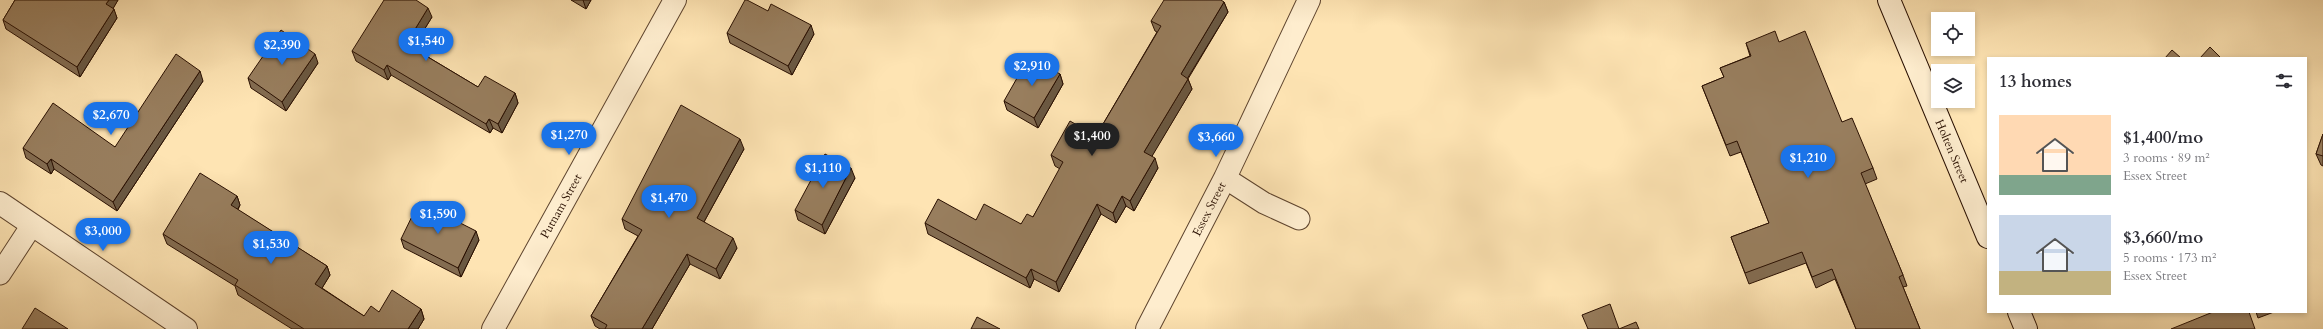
<!DOCTYPE html>
<html lang="en">
<head>
<meta charset="utf-8">
<style>
  body { margin:0; font-family:Cardo,serif; background:#f7f7f7; color:#2b2b33; height:100vh; display:flex; flex-direction:column; font-size:15px; white-space:nowrap }
  * { box-sizing:border-box; margin:0 }
  p { font-size:13px; color:#7c7c81 }
  .icon { flex:none; width:22px; height:22px; fill:none; stroke:currentColor; stroke-width:2; stroke-linecap:round; stroke-linejoin:round }
  .map { position:relative; flex:1; overflow:hidden }
  .details { position:absolute; left:1987px; top:57px; width:320px; height:256px; display:flex; flex-direction:column; background:#fff; border-radius:0px; box-shadow:0 2px 6px #0003 }
  .details>* { flex:none }
  .buttons { position:absolute; left:1931px; top:12px; display:grid; gap:8px }
  .buttons a { display:grid; place-items:center; width:44px; height:44px; border-radius:0px; background:#fff; box-shadow:0 2px 6px #0003; font-size:20px }
  .price { position:absolute; translate:-50% -34px; padding:0 9px; border-radius:14px; background:#1a73e8; color:#fff; font-size:13px; line-height:26px; filter:drop-shadow(0 1px 2px #0008) }
  .price::after { content:''; position:absolute; left:50%; top:24px; width:12px; height:9px; margin-left:-6px; background:inherit; clip-path:polygon(0 0,100% 0,50% 100%) }
  .price.selected { background:#222; color:#fff }
  ul { padding:0; list-style:none }
  li { display:flex; align-items:center; gap:12px; height:100px; padding:0 12px }
  li span { display:grid; place-items:center; flex:none; width:112px; height:80px; border-radius:0px; color:#555 }
  li>.icon { margin-inline-start:auto }
  span .icon { width:48px; height:48px; fill:#fffc; stroke-width:1 }
  li b { font-size:17px }
  h2 { display:flex; justify-content:space-between; align-items:center; height:48px; padding:0 12px; font-size:17px }
  .map>svg:first-child { display:block }
  .lines { fill:none; stroke-linecap:round; stroke-linejoin:round }
  .service-casing { stroke:#5e442e; stroke-width:23 }
  .minor-casing { stroke:#5e442e; stroke-width:24 }
  .secondary-casing { stroke:#290f01; stroke-width:24 }
  .service { stroke:#feedce; stroke-width:21 }
  .minor { stroke:#feedce; stroke-width:22 }
  .secondary { stroke:#feedce; stroke-width:22 }
  .wall { fill:#836c51; stroke:#290f01 }
  .shaded-wall { fill:#6a5842; stroke:#290f01 }
  .building { fill:#987e5e; stroke:#290f01 }
  .labels { text-anchor:middle; stroke-width:4; stroke-linejoin:round; paint-order:stroke }
  .street-label { font-size:12px; fill:#290f01; stroke:#feedce }
</style>
</head>
<body>
<div class="map">
<svg width="2323" height="329" viewBox="0 0 2323 329">
  <rect width="100%" height="100%" fill="#fee4b3"/>
  <filter id="stains"><feTurbulence type="fractalNoise" baseFrequency=".005" numOctaves="4"/><feColorMatrix values="0 0 0 0 .2 0 0 0 0 .09 0 0 0 0 .02 0 0 0 .5 -.17"/></filter>
  <radialGradient id="worn" r=".72"><stop offset=".6" stop-color="#630" stop-opacity="0"/><stop offset="1" stop-color="#630" stop-opacity=".3"/></radialGradient>
  <g class="lines">
    <defs>
      <path id="service" d="M 1225,178 L 1264,203 L 1299,219
        M 0,274 L 32,225"/>
      <path id="minor" d="M 0,203 L 186,329
        M 493,329 L 675,0
        M 1147,329 L 1225,178 L 1309,0"/>
      <path id="secondary" d="M 1889,0 L 1988,237
        M 2019,312 L 2026,329"/>
    </defs>
    <use href="#service" class="service-casing"/>
    <use href="#minor" class="minor-casing"/>
    <use href="#secondary" class="secondary-casing"/>
    <use href="#service" class="service"/>
    <use href="#minor" class="minor"/>
    <use href="#secondary" class="secondary"/>
  </g>
  <path class="wall" d="M 15,0 L 118,0 L 113,8 L 117,18 L 80,77 L 6,29 L 3,20 Z
    M 571,0 L 591,0 L 586,9 Z
    M 1224,2 L 1228,12 L 1188,79 L 1192,89 L 1151,157 L 1158,168 L 1134,211 L 1126,206 L 1116,223 L 1101,214 L 1059,292 L 1034,279 L 1030,288 L 928,234 L 925,223 L 976,220 L 1021,224 L 1033,217 L 1060,169 L 1055,166 L 1051,155 L 1096,136 L 1157,32 L 1155,31 L 1151,21 Z
    M 768,11 L 814,34 L 792,75 L 730,43 L 727,33 Z
    M 432,17 L 413,48 L 478,87 L 515,93 L 518,103 L 502,133 L 493,128 L 490,133 L 391,75 L 388,80 L 356,61 L 352,51 Z
    M 1779,42 L 1842,122 L 1873,168 L 1877,179 L 1865,184 L 1903,275 L 1907,286 L 1903,287 L 1920,329 L 1856,329 L 1835,279 L 1816,288 L 1806,263 L 1749,284 L 1731,237 L 1769,223 L 1741,152 L 1730,156 L 1702,86 L 1724,77 L 1720,68 L 1750,56 L 1746,43 Z
    M 318,63 L 286,111 L 251,88 L 248,78 Z
    M 1060,74 L 1063,84 L 1038,128 L 1007,110 L 1004,101 Z
    M 203,81 L 117,211 L 54,169 L 51,174 L 26,158 L 23,148 L 115,147 Z
    M 2323,134 L 2323,166 L 2321,165 L 2316,154 Z
    M 744,149 L 704,222 L 737,248 L 720,279 L 690,264 L 652,329 L 600,329 L 595,326 L 591,316 L 638,236 L 625,229 L 622,219 Z
    M 855,178 L 825,234 L 798,220 L 795,210 Z
    M 237,196 L 240,205 L 238,210 L 327,266 L 330,275 L 322,288 L 364,316 L 379,312 L 421,309 L 424,319 L 418,329 L 292,329 L 238,295 L 235,286 L 167,244 L 163,234 Z
    M 401,239 L 479,240 L 461,277 L 404,248 Z
    M 2256,312 L 2274,312 L 2258,318 Z"/>
  <path class="shaded-wall" d="M 109,0 L 118,0 L 110,14 L 106,4 Z
    M 583,0 L 591,0 L 586,9 Z
    M 1224,2 L 1228,12 L 1184,84 L 1181,74 Z
    M 428,8 L 432,17 L 409,54 L 406,44 Z
    M 114,9 L 117,18 L 80,77 L 77,67 Z
    M 811,25 L 814,34 L 792,75 L 788,66 Z
    M 315,54 L 318,63 L 286,111 L 282,102 Z
    M 387,65 L 391,75 L 388,80 L 384,70 Z
    M 200,71 L 203,81 L 117,211 L 113,202 Z
    M 1060,74 L 1063,84 L 1038,128 L 1034,118 Z
    M 1188,79 L 1192,89 L 1148,163 L 1144,152 Z
    M 515,93 L 518,103 L 502,133 L 498,124 Z
    M 489,119 L 493,128 L 490,133 L 486,124 Z
    M 740,139 L 744,149 L 700,229 L 697,218 Z
    M 1155,158 L 1158,168 L 1134,211 L 1130,201 Z
    M 51,159 L 54,169 L 51,174 L 47,164 Z
    M 851,168 L 855,178 L 825,234 L 822,225 Z
    M 237,196 L 240,205 L 234,215 L 231,205 Z
    M 1122,196 L 1126,206 L 1116,223 L 1113,213 Z
    M 1097,204 L 1101,214 L 1059,292 L 1056,282 Z
    M 476,231 L 479,240 L 461,277 L 458,268 Z
    M 733,238 L 737,248 L 720,279 L 716,269 Z
    M 687,254 L 690,264 L 652,329 L 642,329 Z
    M 327,266 L 330,275 L 319,293 L 315,284 Z
    M 1031,269 L 1034,279 L 1030,288 L 1026,278 Z
    M 421,309 L 424,319 L 418,329 L 408,329 Z"/>
  <path class="building" d="M 15,0 L 109,0 L 106,4 L 114,9 L 77,67 L 3,20 Z
    M 384,0 L 416,0 L 428,8 L 406,44 L 478,87 L 485,76 L 515,93 L 498,124 L 489,119 L 486,124 L 387,65 L 384,70 L 352,51 Z
    M 745,0 L 747,0 L 768,11 L 771,4 L 811,25 L 788,66 L 727,33 Z
    M 1164,0 L 1221,0 L 1224,2 L 1181,74 L 1188,79 L 1144,152 L 1155,158 L 1130,201 L 1122,196 L 1113,213 L 1097,204 L 1056,282 L 1031,269 L 1026,278 L 925,223 L 938,199 L 976,220 L 984,204 L 1021,224 L 1027,214 L 1033,217 L 1063,162 L 1051,155 L 1070,121 L 1096,136 L 1161,26 L 1151,21 Z
    M 281,30 L 315,54 L 282,102 L 248,78 Z
    M 1775,31 L 1779,42 L 1805,31 L 1842,122 L 1852,118 L 1873,168 L 1861,173 L 1903,275 L 1899,277 L 1920,329 L 1856,329 L 1832,269 L 1812,277 L 1802,252 L 1745,273 L 1731,237 L 1769,223 L 1737,141 L 1726,145 L 1702,86 L 1724,77 L 1720,68 L 1751,56 L 1746,43 Z
    M 2210,47 L 2221,58 L 2200,58 Z
    M 2172,50 L 2181,58 L 2165,58 Z
    M 176,54 L 200,71 L 113,202 L 51,159 L 47,164 L 23,148 L 53,103 L 115,147 Z
    M 1029,57 L 1060,74 L 1034,118 L 1004,101 Z
    M 681,105 L 740,139 L 697,218 L 733,238 L 716,269 L 687,254 L 642,329 L 605,329 L 607,325 L 591,316 L 642,230 L 622,219 Z
    M 2323,134 L 2323,156 L 2316,154 Z
    M 825,154 L 851,168 L 822,225 L 795,210 Z
    M 200,173 L 237,196 L 231,205 L 327,266 L 315,284 L 364,316 L 371,306 L 379,312 L 392,290 L 421,309 L 408,329 L 304,329 L 235,285 L 238,280 L 163,234 Z
    M 419,202 L 476,231 L 458,268 L 401,239 Z
    M 1610,304 L 1619,329 L 1636,322 L 1639,329 L 1588,329 L 1582,315 Z
    M 35,308 L 68,329 L 22,329 Z
    M 2213,312 L 2249,312 L 2255,329 L 2171,329 Z
    M 977,317 L 1000,329 L 971,329 Z"/>
  <g class="labels">
    <g class="street-label">
      <text transform="translate(1952 151) rotate(67)" y="4">Holten Street</text>
      <text transform="translate(561 206) rotate(-61)" y="4">Putnam Street</text>
      <text transform="translate(1209 209) rotate(-63)" y="4">Essex Street</text>
    </g>
  </g>
  <rect width="100%" height="100%" filter="url(#stains)"/>
  <rect width="100%" height="100%" fill="url(#worn)"/>
</svg>
<div class="buttons">
<a><svg class="icon" aria-label="locate" viewBox="0 0 24 24"><circle cx="12" cy="12" r="6"/><path d="M12 2v4M12 18v4M2 12h4M18 12h4"/></svg></a>
<a><svg class="icon" aria-label="layers" viewBox="0 0 24 24"><path d="M12 4l9 5-9 5-9-5zM3 14l9 5 9-5"/></svg></a>
</div>
<b class="price" style="left:426px;top:62px">$1,540</b>
<b class="price" style="left:282px;top:66px">$2,390</b>
<b class="price" style="left:1032px;top:87px">$2,910</b>
<b class="price" style="left:111px;top:136px">$2,670</b>
<b class="price" style="left:569px;top:156px">$1,270</b>
<b class="price selected" style="left:1092px;top:157px">$1,400</b>
<b class="price" style="left:1216px;top:158px">$3,660</b>
<b class="price" style="left:1808px;top:179px">$1,210</b>
<b class="price" style="left:823px;top:189px">$1,110</b>
<b class="price" style="left:669px;top:219px">$1,470</b>
<b class="price" style="left:438px;top:235px">$1,590</b>
<b class="price" style="left:103px;top:252px">$3,000</b>
<b class="price" style="left:271px;top:265px">$1,530</b>
<section class="details">
<h2>13 homes<svg class="icon" aria-label="filters" viewBox="0 0 24 24"><path d="M4 7h16M4 17h16"/><circle cx="9" cy="7" r="2"/><circle cx="15" cy="17" r="2"/></svg></h2>
<ul>
<li><span style="background:linear-gradient(#ffd9b3 75%,#7fa58c 0)"><svg class="icon" aria-label="home" viewBox="0 0 24 24"><path d="M3 11l9-7 9 7M6 9v11h12V9"/></svg></span><div><b>$1,400/mo</b><p>3 rooms · 89 m²</p><p>Essex Street</p></div></li>
<li><span style="background:linear-gradient(#c9d6e8 70%,#c2b280 0)"><svg class="icon" aria-label="home" viewBox="0 0 24 24"><path d="M3 11l9-7 9 7M6 9v11h12V9"/></svg></span><div><b>$3,660/mo</b><p>5 rooms · 173 m²</p><p>Essex Street</p></div></li>
</ul>
</section>
</div>
</body>
</html>
